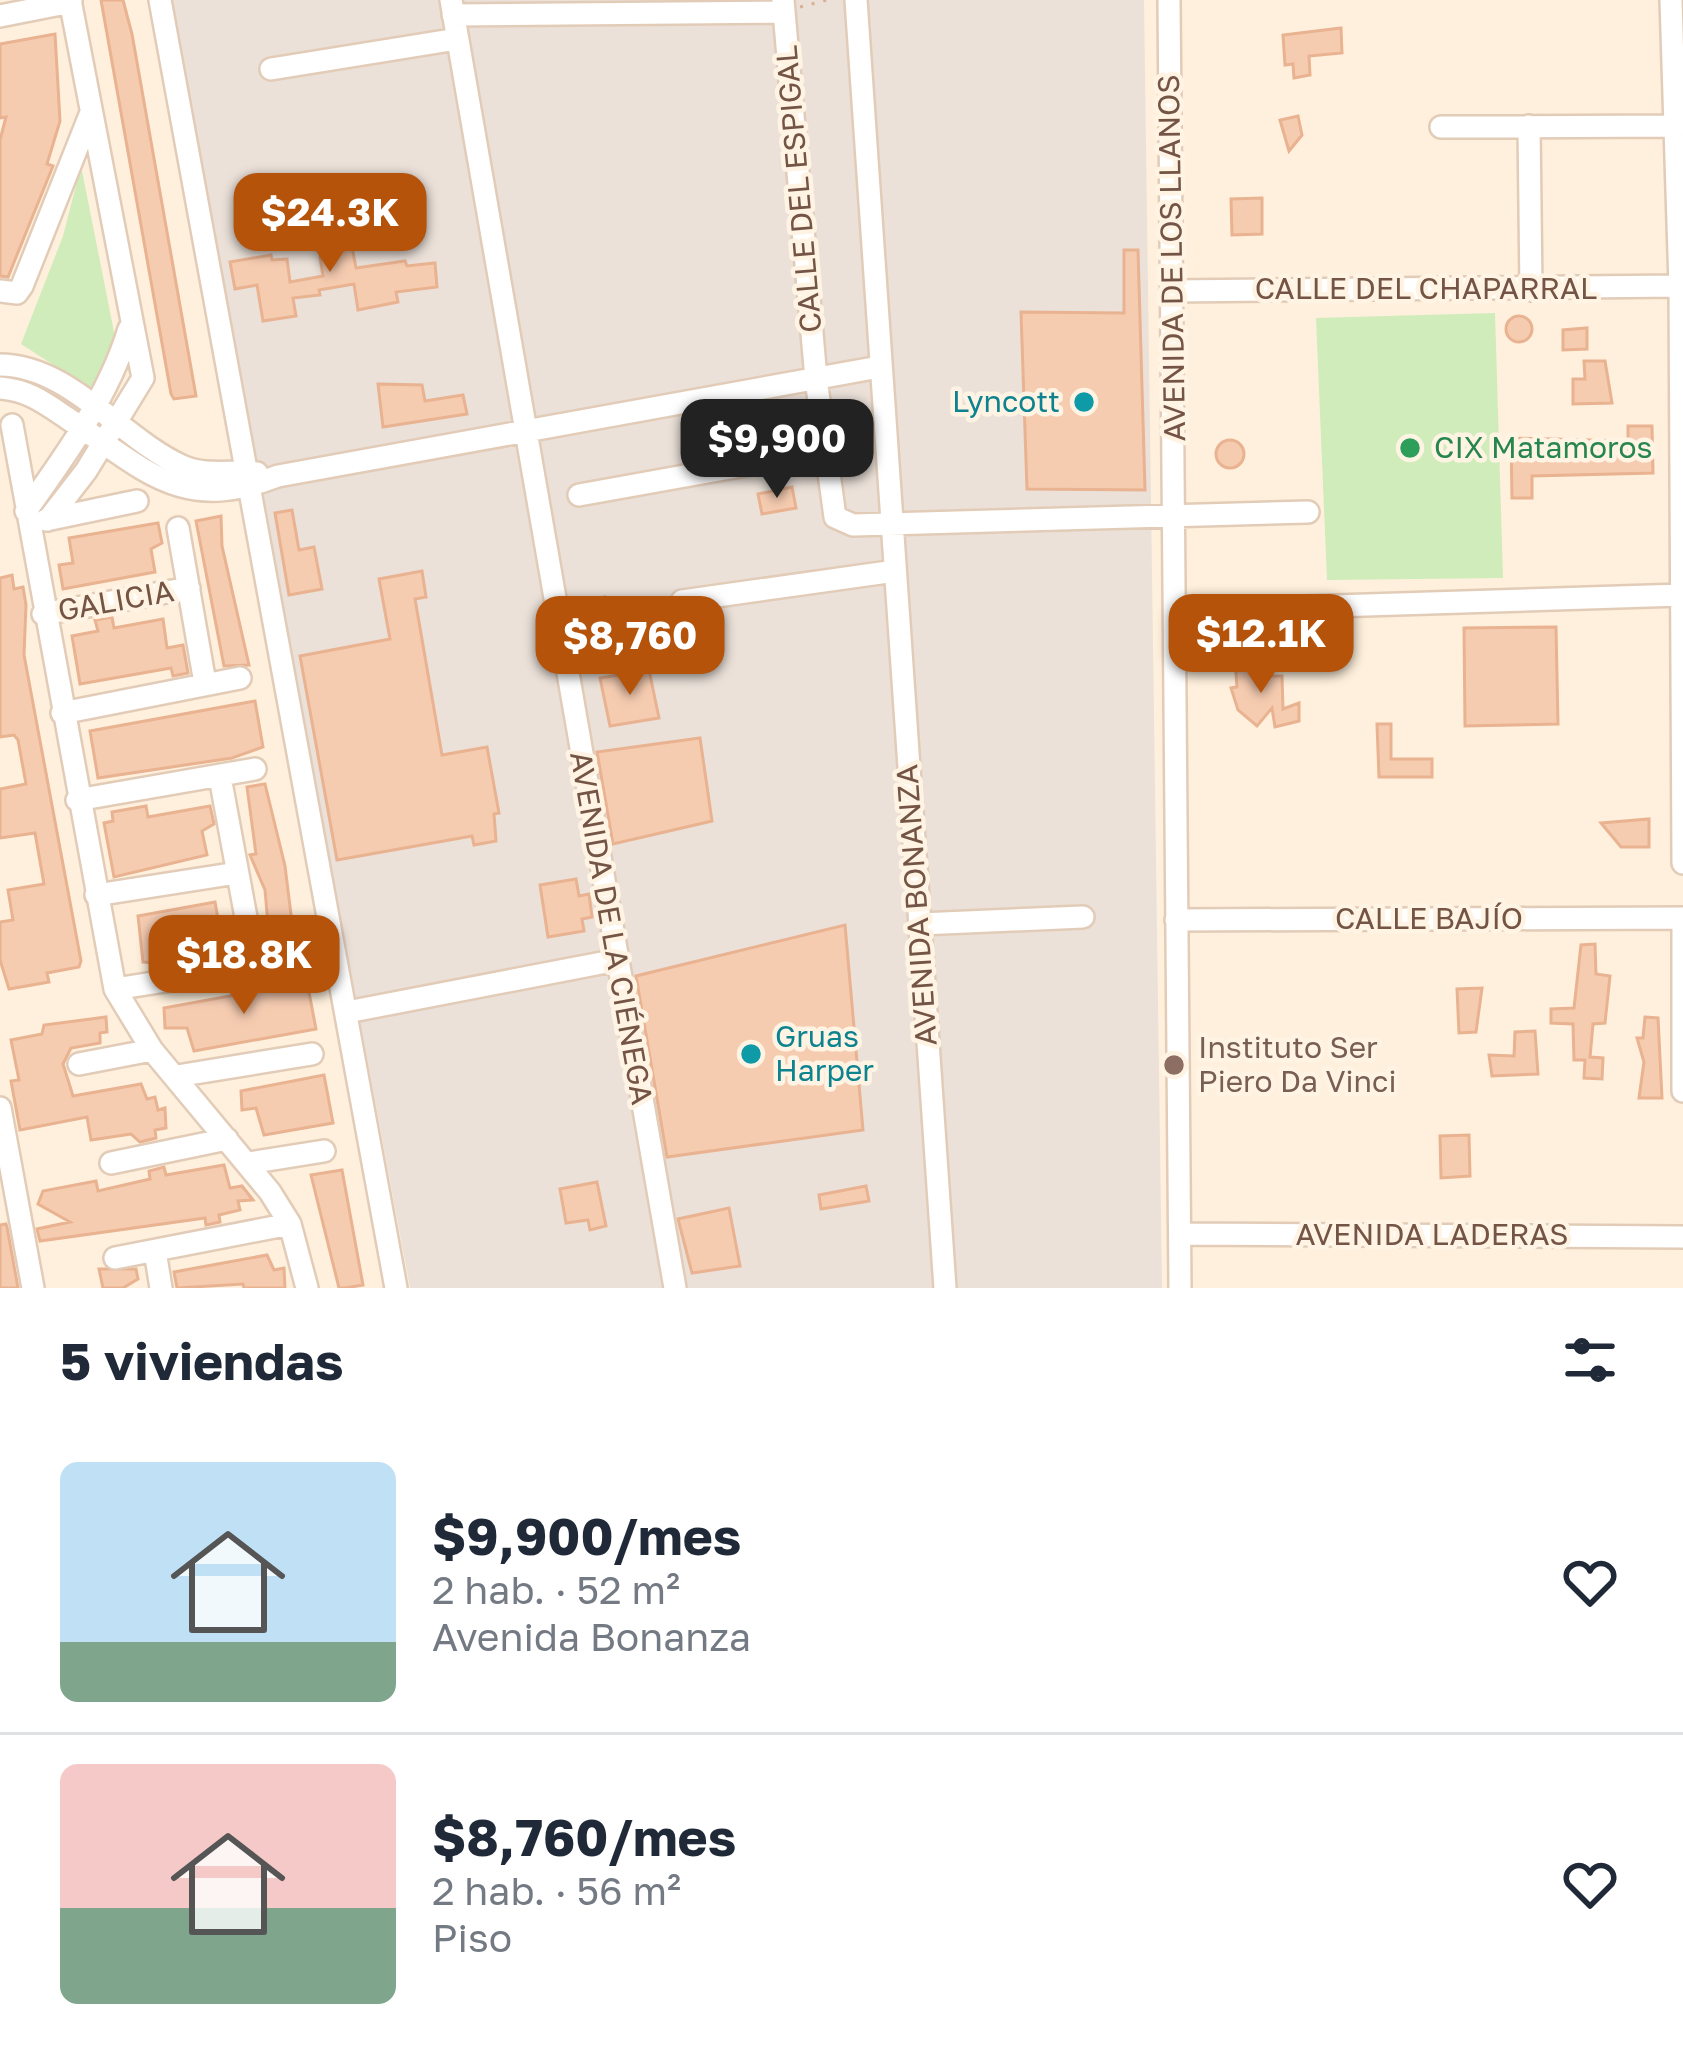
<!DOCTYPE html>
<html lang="es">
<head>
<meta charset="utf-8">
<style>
  body { margin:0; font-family:"Golos Text",sans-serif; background:#f2f2f3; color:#1f2937; height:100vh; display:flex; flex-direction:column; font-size:45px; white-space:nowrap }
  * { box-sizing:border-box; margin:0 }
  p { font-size:39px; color:#747a83 }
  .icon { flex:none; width:66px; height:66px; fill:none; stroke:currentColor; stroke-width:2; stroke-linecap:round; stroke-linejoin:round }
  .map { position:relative; height:1288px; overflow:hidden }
  .side { display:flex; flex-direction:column; background:#fff; flex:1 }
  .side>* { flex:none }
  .price { position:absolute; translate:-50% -102px; padding:0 27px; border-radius:24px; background:#b45309; color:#fff; font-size:39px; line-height:78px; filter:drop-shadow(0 3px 6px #0008) }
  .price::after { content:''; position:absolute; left:50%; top:72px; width:36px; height:27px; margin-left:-18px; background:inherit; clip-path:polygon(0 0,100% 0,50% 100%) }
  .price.selected { background:#222; color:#fff }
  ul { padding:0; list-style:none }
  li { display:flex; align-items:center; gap:36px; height:300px; padding:0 60px }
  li+li { border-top:3px solid #e0e1e3 }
  li span { display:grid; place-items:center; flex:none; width:336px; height:240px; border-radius:18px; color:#555 }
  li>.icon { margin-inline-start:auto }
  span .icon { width:144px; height:144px; fill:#fffc; stroke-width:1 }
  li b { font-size:51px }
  h2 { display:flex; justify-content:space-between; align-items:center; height:144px; padding:0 60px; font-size:51px }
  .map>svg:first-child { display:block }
  .industrial { fill:#ebe1d9 }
  .green { fill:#cfecba }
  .building { fill:#f6ccb1; stroke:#e9b290; stroke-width:3 }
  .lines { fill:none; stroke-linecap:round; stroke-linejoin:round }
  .minor-casing { stroke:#e2ccb8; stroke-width:26 }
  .path { stroke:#daaf95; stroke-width:3; stroke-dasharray:3 9; stroke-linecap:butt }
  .minor { stroke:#fff; stroke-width:21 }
  .culture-dot { fill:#0f9aa8; stroke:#fff4e4; stroke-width:4.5 }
  .leisure-dot { fill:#2e9e5b; stroke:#fff4e4; stroke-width:4.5 }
  .education-dot { fill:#8d6e63; stroke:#fff4e4; stroke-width:4.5 }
  .labels { text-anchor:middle; stroke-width:9; stroke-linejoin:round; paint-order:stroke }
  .street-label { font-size:30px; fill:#745444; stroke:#fff4e4 }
  .culture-label { font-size:30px; fill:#0d838f; stroke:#fff4e4; text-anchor:end }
  .leisure-label { font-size:30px; fill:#27864d; stroke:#fff4e4; text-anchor:start }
  .education-label { font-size:30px; fill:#785e54; stroke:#fff4e4; text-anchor:start }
</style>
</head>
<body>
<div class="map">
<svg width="1683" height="1288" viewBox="0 0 1683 1288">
  <rect width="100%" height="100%" fill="#fef0dc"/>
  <path class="industrial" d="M 169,0 L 1144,0 L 1162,1288 L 410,1288 Z"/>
  <path class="green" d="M 81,166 L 119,357 L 97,393 L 21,344 L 63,236 Z
    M 1495,313 L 1503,578 L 1327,580 L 1316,318 Z"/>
  <path class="building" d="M 101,0 L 123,0 L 132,34 L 196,396 L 174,399 L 171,394 Z
    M 1341,28 L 1342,53 L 1309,56 L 1310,75 L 1294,78 L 1293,64 L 1285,65 L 1283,35 Z
    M 55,34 L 60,121 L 47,164 L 53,166 L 8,277 L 0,276 L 0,140 L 6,117 L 0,118 L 0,44 Z
    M 1298,116 L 1302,135 L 1289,151 L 1280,120 Z
    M 341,188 L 356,268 L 405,261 L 407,266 L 435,263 L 437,287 L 396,292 L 398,302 L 358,310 L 354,284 L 319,290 L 320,295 L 293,298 L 296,316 L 263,321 L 257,285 L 235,289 L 230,262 L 271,255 L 272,260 L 287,259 L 290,282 L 323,276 L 320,257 L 338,254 L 327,191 Z
    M 1262,198 L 1262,234 L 1232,235 L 1231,199 Z
    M 1124,250 L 1138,250 L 1145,490 L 1027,489 L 1021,312 L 1124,313 Z
    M1506 329a13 13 0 1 1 26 0a13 13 0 1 1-26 0Z
    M 1587,328 L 1587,349 L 1563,350 L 1563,330 Z
    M 1584,361 L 1605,361 L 1612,403 L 1573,404 L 1573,379 L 1585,379 Z
    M 378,384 L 422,385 L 425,401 L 463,395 L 467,414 L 383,427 Z
    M 1628,426 L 1652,426 L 1653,473 L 1532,476 L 1532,498 L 1512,498 L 1511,438 L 1628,441 Z
    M1216 454a14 14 0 1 1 28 0a14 14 0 1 1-28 0Z
    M 792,487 L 796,508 L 762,514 L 758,494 Z
    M 292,510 L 299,550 L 314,547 L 322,589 L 289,595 L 275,513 Z
    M 221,516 L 222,546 L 249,665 L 224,666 L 196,521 Z
    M 158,523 L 162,543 L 151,549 L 155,572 L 63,589 L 59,565 L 73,563 L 69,538 Z
    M 422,571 L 426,597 L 415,599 L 442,755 L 487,747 L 499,813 L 494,814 L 496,841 L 474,845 L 472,836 L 337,860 L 300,656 L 390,639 L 379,579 Z
    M 12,575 L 14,589 L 23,587 L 26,605 L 24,655 L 81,961 L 79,967 L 47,973 L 49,982 L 9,989 L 0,960 L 0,922 L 13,920 L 8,890 L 44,884 L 35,833 L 0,838 L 0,789 L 26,784 L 18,740 L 14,735 L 0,737 L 0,578 Z
    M 605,597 L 612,637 L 590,640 L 592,655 L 580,657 L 571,602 Z
    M 112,617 L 114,628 L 163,619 L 167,648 L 183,645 L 188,673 L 173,676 L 171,668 L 80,684 L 72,636 L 98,631 L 95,620 Z
    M 1556,627 L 1558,724 L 1465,726 L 1464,628 Z
    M 1254,660 L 1258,676 L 1282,676 L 1283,709 L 1299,703 L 1299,721 L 1275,727 L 1272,708 L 1257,726 L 1238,710 L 1231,688 L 1237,687 L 1235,661 Z
    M 649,670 L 659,718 L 610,726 L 600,678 Z
    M 255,701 L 263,747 L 232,758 L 98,778 L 90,731 Z
    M 1377,724 L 1391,724 L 1391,759 L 1432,759 L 1432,777 L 1379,777 Z
    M 700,738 L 712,821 L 613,844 L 597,752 Z
    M 265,784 L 285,866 L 295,947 L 270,947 L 265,890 L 250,855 L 256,854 L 247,787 Z
    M 146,806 L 148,817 L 210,806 L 214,824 L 202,831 L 207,855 L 114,877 L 104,823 L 113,821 L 112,812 Z
    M 1649,819 L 1649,847 L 1621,847 L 1601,823 Z
    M 576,879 L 579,896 L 589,894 L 592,917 L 582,919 L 584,931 L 548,937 L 540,885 Z
    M 215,902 L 220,930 L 233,928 L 236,947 L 174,958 L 174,964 L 143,962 L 138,916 Z
    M 845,925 L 863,1130 L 667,1157 L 636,976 Z
    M 1595,944 L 1596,974 L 1610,976 L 1605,1023 L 1593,1024 L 1590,1057 L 1603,1058 L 1602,1079 L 1584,1078 L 1585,1060 L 1574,1060 L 1573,1024 L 1551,1023 L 1551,1009 L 1574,1008 L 1581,945 Z
    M 307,982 L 316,1029 L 194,1051 L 187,1028 L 165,1028 L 164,1008 Z
    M 1482,988 L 1476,1032 L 1459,1033 L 1457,989 Z
    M 106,1017 L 107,1032 L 100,1033 L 100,1043 L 71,1048 L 63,1064 L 73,1096 L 141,1084 L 147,1099 L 155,1097 L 158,1110 L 165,1108 L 166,1128 L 155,1130 L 156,1138 L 140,1142 L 131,1134 L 91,1140 L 87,1117 L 20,1130 L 11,1081 L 19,1080 L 11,1040 L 42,1034 L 44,1025 Z
    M 1645,1017 L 1658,1018 L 1662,1098 L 1639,1098 L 1644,1062 L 1637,1038 L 1643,1038 Z
    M 1535,1031 L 1538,1074 L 1492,1076 L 1489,1055 L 1514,1056 L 1515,1032 Z
    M 324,1075 L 333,1123 L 264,1135 L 256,1108 L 242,1110 L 241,1091 Z
    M 1469,1135 L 1470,1176 L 1441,1178 L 1440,1136 Z
    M 224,1165 L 230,1188 L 242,1186 L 253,1200 L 238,1201 L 240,1210 L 219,1215 L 220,1222 L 206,1225 L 205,1218 L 40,1241 L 37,1229 L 70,1222 L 38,1204 L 43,1191 L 96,1181 L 98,1191 L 150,1179 L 149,1171 L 164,1167 L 166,1175 Z
    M 342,1170 L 363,1285 L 345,1288 L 339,1288 L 311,1175 Z
    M 597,1182 L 606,1226 L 590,1230 L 588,1220 L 566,1223 L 560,1189 Z
    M 866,1186 L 869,1201 L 821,1209 L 819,1195 Z
    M 729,1208 L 740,1266 L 692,1273 L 678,1219 Z
    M 6,1224 L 7,1227 L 18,1288 L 0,1288 L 0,1225 Z
    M 267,1255 L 274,1270 L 284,1268 L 285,1288 L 244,1288 L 243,1284 L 177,1288 L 174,1272 Z
    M 99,1269 L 136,1269 L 138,1279 L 123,1288 L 103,1288 Z"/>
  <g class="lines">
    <defs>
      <path id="minor" d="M 160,0 L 396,1288
        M 451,0 L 675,1288
        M 783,0 L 816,379 L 835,517 L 853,525 L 1308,512
        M 856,0 L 945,1288
        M 1169,0 L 1180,1288
        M 1671,0 L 1680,286 L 1683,863
        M 453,15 L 784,12
        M 0,16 L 71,2
        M 271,69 L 457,39
        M 1529,126 L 1531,290
        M 1441,127 L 1677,126
        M 0,291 L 17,293 L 22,286 L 90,115
        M 1172,291 L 1680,286
        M 0,365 C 69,365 122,439 182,466 C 207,477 231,470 257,473
        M 0,388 C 28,390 45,403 67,418 C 145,469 180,514 278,476 L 879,367
        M 12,425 L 115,989 L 152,1050 L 270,1192 L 290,1224 L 307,1288
        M 579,495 L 824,451
        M 26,511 C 66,455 109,395 129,329
        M 46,520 L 137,501
        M 48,520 L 86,471 L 143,378 L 70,0
        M 178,528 L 205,683
        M 682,601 L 895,571
        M 1175,611 L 1681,595
        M 43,614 L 189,588
        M 62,713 L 240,678
        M 220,777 L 255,966
        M 77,800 L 255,769
        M 96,895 L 237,873
        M 1176,920 L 1683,918
        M 920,924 L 1083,917
        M 1683,924 L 1683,1091
        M 115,989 L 291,961
        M 347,1012 L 617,960
        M 79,1064 L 152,1050
        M 177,1076 L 312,1054
        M 0,1108 L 33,1288
        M 111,1163 L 227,1139
        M 249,1163 L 324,1151
        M 1180,1234 L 1683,1237
        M 155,1251 L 161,1288
        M 115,1258 L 290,1224"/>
    </defs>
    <use href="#minor" class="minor-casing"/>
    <path class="path" d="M 800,7 L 827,0"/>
    <use href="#minor" class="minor"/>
  </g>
  <g class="culture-dot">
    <circle cx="1084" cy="402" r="12"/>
    <circle cx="751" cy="1054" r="12"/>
  </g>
  <circle class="leisure-dot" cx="1410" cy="448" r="12"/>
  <circle class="education-dot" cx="1174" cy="1065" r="12"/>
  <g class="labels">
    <g class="street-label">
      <text transform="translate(799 189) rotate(-95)" y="10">CALLE DEL ESPIGAL</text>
      <text transform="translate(1172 258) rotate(-91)" y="10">AVENIDA DE LOS LLANOS</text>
      <text x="1426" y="299">CALLE DEL CHAPARRAL</text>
      <text transform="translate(116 601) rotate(-10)" y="10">GALICIA</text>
      <text transform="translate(917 905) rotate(-94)" y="10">AVENIDA BONANZA</text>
      <text x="1429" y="929">CALLE BAJÍO</text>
      <text transform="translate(611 928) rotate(80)" y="10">AVENIDA DE LA CIÉNEGA</text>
      <text x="1432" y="1245">AVENIDA LADERAS</text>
    </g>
    <g class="culture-label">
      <text x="1060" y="412">Lyncott</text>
      <text x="775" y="1047" text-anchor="start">Gruas<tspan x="775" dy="34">Harper</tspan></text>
    </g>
    <g class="leisure-label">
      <text x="1434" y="458">CIX Matamoros</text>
    </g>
    <g class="education-label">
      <text x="1198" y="1058">Instituto Ser<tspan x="1198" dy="34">Piero Da Vinci</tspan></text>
    </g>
  </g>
</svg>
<b class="price" style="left:330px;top:275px">$24.3K</b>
<b class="price selected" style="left:777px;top:501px">$9,900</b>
<b class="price" style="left:1261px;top:696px">$12.1K</b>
<b class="price" style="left:630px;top:698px">$8,760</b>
<b class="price" style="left:244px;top:1017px">$18.8K</b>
</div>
<section class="side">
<h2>5 viviendas<svg class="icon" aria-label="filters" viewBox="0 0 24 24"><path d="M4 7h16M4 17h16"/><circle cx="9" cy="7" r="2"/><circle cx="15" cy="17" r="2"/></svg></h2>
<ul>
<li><span style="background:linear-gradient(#bfe0f5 75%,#7fa58c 0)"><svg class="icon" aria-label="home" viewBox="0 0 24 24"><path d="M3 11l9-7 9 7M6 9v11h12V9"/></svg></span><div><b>$9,900/mes</b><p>2 hab. · 52 m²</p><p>Avenida Bonanza</p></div><svg class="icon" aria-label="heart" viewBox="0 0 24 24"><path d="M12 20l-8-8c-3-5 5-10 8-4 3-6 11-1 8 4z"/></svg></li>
<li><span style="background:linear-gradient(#f6c9c9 60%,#7fa58c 0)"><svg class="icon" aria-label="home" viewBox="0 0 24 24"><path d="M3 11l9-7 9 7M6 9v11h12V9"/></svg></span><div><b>$8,760/mes</b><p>2 hab. · 56 m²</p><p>Piso</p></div><svg class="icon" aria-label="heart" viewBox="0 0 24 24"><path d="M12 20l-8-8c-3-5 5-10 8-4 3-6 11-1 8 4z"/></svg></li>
</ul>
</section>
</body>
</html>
